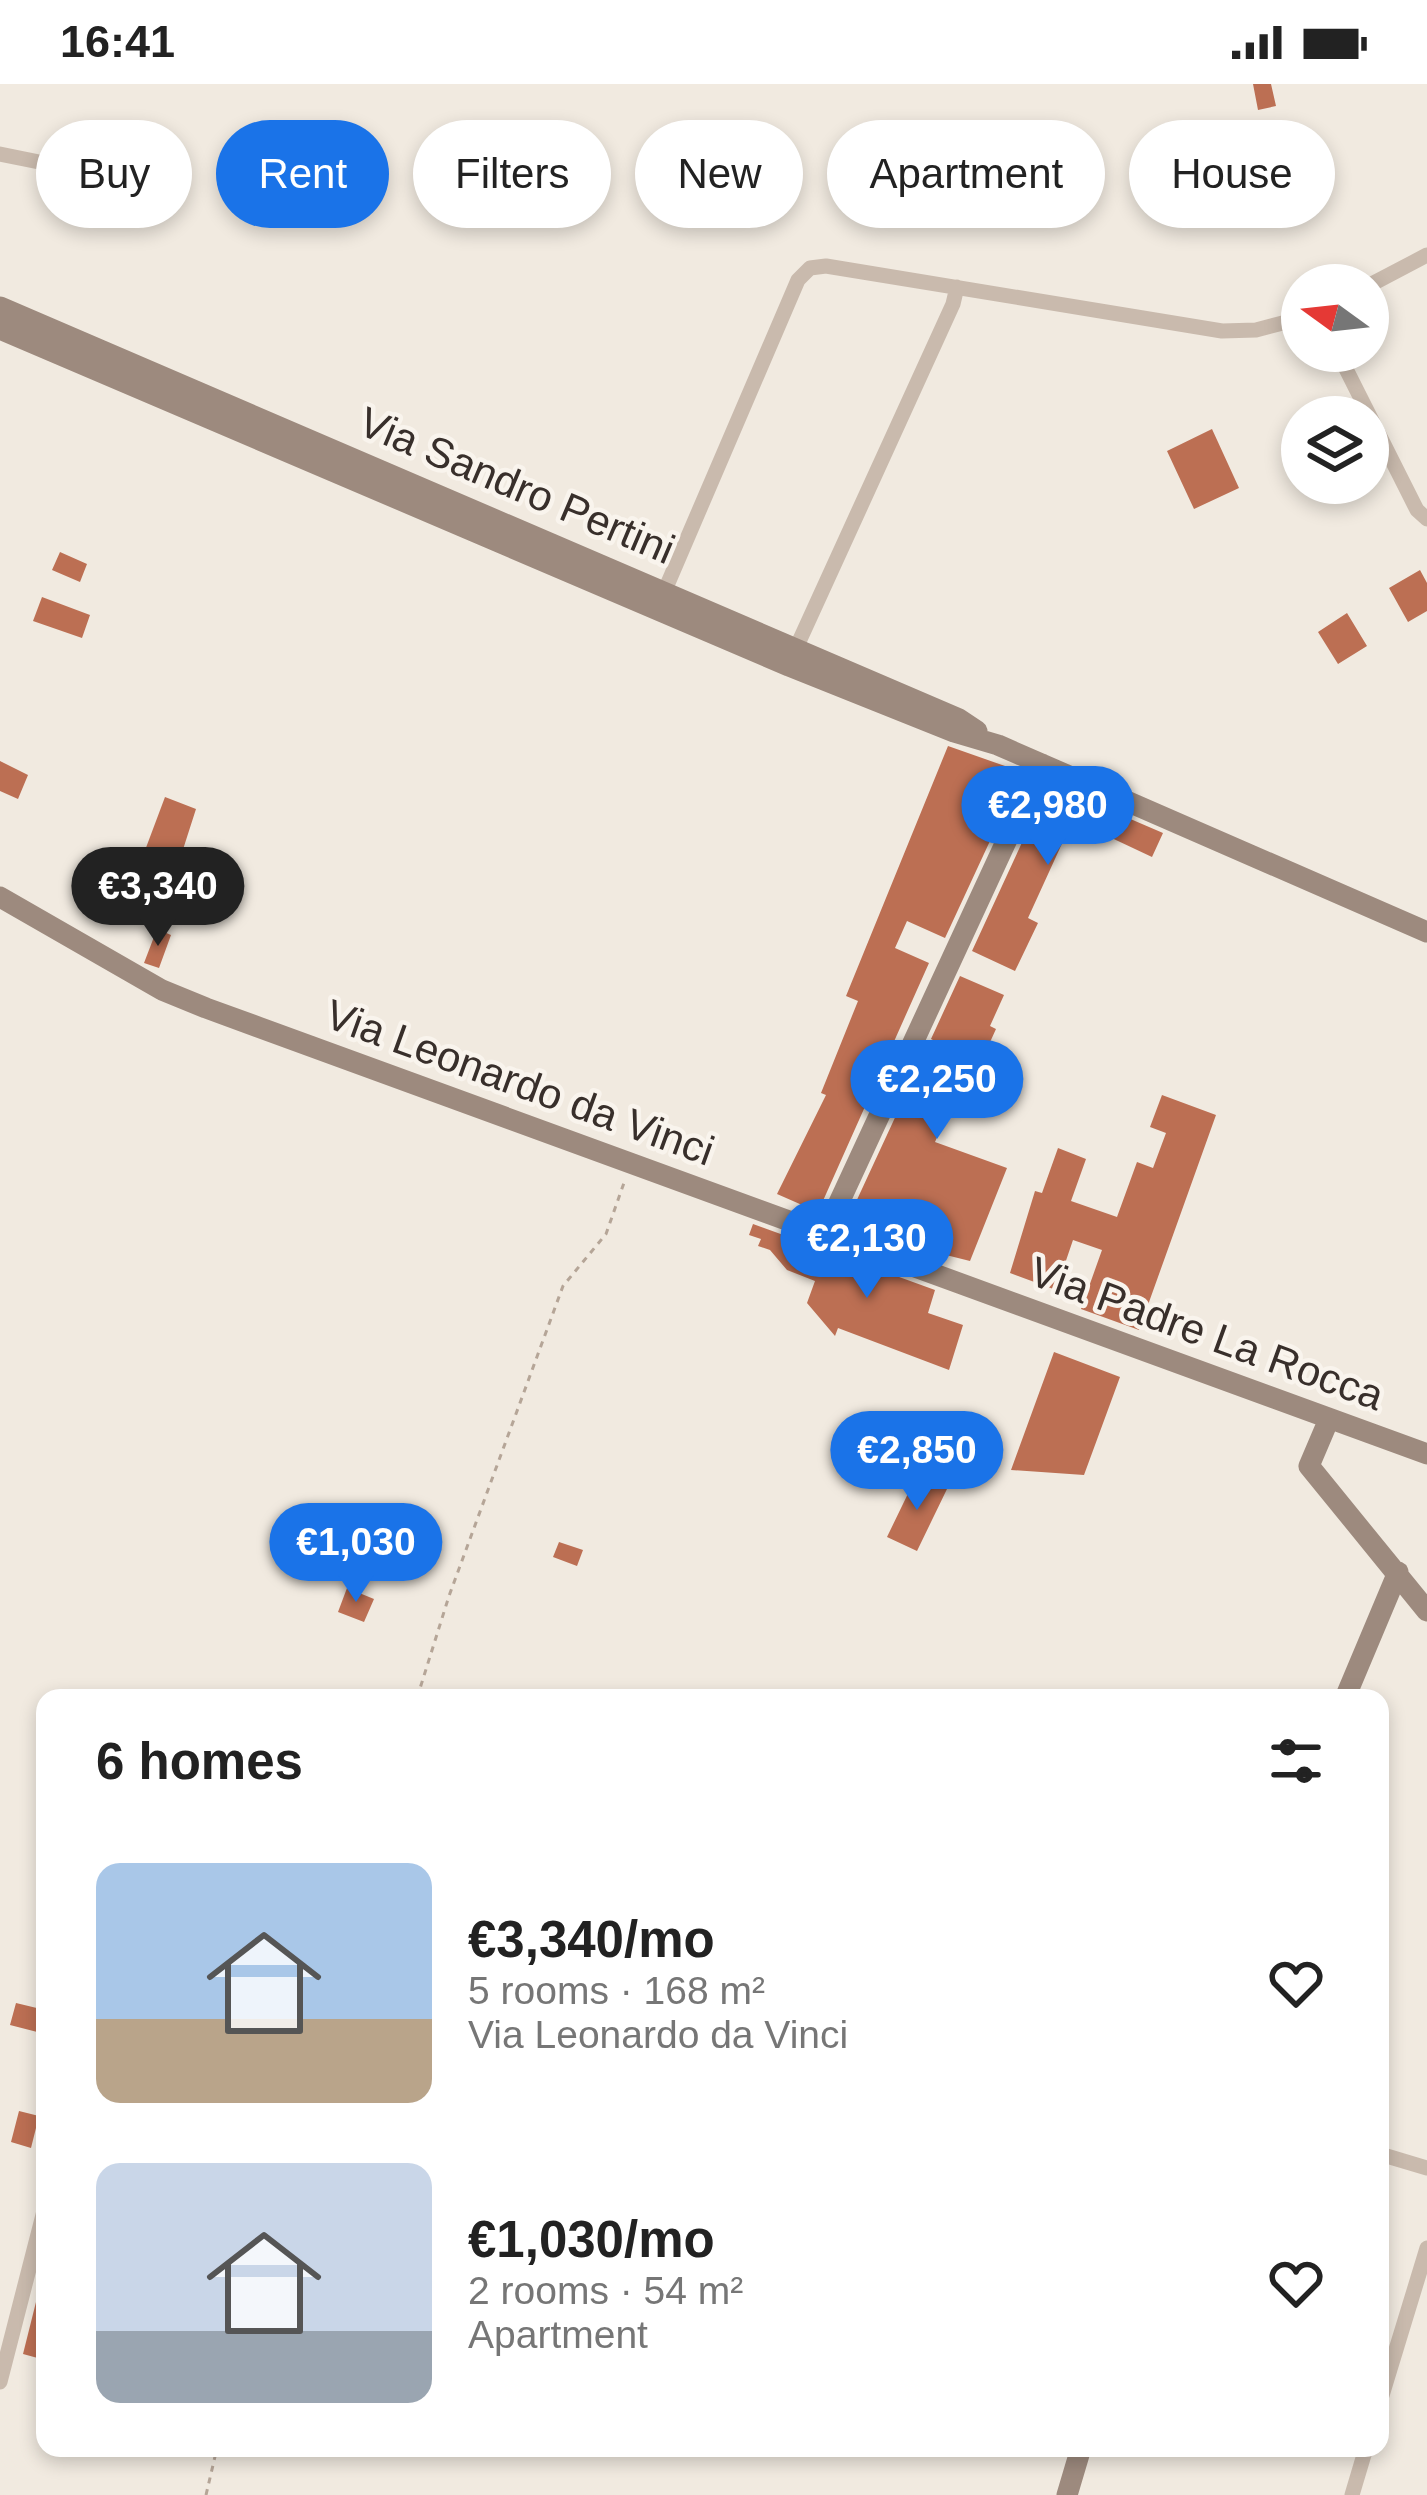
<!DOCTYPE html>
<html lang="en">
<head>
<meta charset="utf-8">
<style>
  body { margin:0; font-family:Helvetica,sans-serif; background:#f2f2f2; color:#222; height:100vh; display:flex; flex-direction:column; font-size:45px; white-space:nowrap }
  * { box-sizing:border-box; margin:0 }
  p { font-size:39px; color:#767676 }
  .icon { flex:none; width:66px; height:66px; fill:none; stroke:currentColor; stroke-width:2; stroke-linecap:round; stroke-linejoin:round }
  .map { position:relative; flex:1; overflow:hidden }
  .drawer { position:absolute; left:36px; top:1605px; width:1353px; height:768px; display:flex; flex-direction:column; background:#fff; border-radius:24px; box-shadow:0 6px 18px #0003 }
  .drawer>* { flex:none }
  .banner { position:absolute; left:36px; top:36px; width:1356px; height:108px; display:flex; gap:24px }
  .needle { width:78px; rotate:285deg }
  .buttons { position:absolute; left:1281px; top:180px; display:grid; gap:24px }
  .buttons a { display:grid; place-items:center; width:108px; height:108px; border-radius:50%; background:#fff; box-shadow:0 6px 18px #0003; font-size:60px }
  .price { position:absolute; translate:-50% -102px; padding:0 27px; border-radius:42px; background:#1a73e8; color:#fff; font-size:39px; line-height:78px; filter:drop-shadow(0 3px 6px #0008) }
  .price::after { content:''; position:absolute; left:50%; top:72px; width:36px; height:27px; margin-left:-18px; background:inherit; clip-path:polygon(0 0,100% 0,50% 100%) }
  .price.current { background:#222; color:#fff }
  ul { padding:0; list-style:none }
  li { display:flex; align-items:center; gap:36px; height:300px; padding:0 60px }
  li span { display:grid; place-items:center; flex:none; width:336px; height:240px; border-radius:24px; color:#555 }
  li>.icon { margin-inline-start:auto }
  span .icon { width:144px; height:144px; fill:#fffc; stroke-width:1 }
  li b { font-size:51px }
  h2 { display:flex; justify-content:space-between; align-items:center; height:144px; padding:0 60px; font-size:51px }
  .tag { padding:0 42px; border-radius:54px; background:#fff; box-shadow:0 6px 18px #0003; font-size:42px; line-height:108px }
  .tag.current { background:#1a73e8; color:#fff }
  .status { display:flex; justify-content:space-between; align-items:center; height:84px; padding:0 60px; background:#fff; direction:ltr }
  .status svg { height:33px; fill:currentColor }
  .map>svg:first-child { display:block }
  .building { fill:#bc6f53 }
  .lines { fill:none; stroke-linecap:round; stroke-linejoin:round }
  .path { stroke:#b5a597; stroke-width:3; stroke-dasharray:6 6; stroke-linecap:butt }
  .street { stroke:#c9baad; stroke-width:15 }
  .secondary { stroke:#9d8a7e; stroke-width:21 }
  .labels { text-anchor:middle; stroke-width:9; stroke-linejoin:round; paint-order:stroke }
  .street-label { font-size:42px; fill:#382f2b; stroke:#f9f4ed }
</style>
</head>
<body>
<div class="status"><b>16:41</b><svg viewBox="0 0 49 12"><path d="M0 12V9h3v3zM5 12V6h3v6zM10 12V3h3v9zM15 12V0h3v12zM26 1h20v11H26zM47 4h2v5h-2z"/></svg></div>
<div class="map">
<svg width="1427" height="2411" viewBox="0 0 1427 2411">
  <rect width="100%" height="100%" fill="#f1eae0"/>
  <path class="building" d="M 1253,0 L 1271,0 L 1276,22 L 1258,26 Z
    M 1212,345 L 1239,404 L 1194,425 L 1167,367 Z
    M 60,468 L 87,480 L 80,498 L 52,486 Z
    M 1420,486 L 1427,499 L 1427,527 L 1408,538 L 1389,504 Z
    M 42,513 L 90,531 L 82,554 L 33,537 Z
    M 1347,529 L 1367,562 L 1338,580 L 1318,548 Z
    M 948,662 L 1022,688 L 945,854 L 907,837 L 895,864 L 929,879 L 818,1128 L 777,1110 L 826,1011 L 821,1009 L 858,917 L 846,912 Z
    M 0,677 L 28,691 L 18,715 L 0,707 Z
    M 1049,700 L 1163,749 L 1152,773 L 1084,741 L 1076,758 L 1065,753 L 1028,834 L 1038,839 L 1015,887 L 972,867 Z
    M 165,713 L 196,725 L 178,781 L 216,794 L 204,829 L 168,816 L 174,799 L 138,785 Z
    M 157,845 L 171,851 L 159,884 L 144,879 Z
    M 960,892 L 1004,911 L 990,942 L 996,945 L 981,978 L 972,974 L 935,1058 L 1007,1084 L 970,1177 L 930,1167 L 939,1142 L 911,1135 L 901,1157 L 849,1133 L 911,999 L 921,1004 L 941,960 L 931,955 Z
    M 1162,1011 L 1216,1031 L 1139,1246 L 1081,1225 L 1102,1166 L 1073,1156 L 1056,1206 L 1010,1189 L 1035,1107 L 1042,1109 L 1058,1064 L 1086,1075 L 1071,1117 L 1117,1133 L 1137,1078 L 1153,1084 L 1166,1049 L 1150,1043 Z
    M 753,1140 L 935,1206 L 928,1229 L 963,1241 L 949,1286 L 838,1244 L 835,1252 L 807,1219 L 815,1197 L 787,1186 L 770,1166 L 758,1162 L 761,1155 L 749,1151 Z
    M 1054,1268 L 1120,1293 L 1084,1391 L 1011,1386 Z
    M 917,1391 L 947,1405 L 917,1467 L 887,1453 Z
    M 559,1458 L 583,1466 L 577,1482 L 553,1473 Z
    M 347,1504 L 374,1515 L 364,1538 L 338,1528 Z
    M 16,1919 L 45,1926 L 45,1950 L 10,1941 Z
    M 19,2027 L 39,2032 L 31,2064 L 11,2058 Z
    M 39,2206 L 45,2207 L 45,2276 L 23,2270 Z"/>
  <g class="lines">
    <path class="path" d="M 417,1614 L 449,1512 L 563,1202 L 606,1150 L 625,1096
      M 206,2411 L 217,2364"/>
    <path class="street" d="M 0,70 L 49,80
      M 1368,202 L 1427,171
      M 1337,267 L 1417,426 L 1427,435
      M 662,513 L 798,196 L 810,184 L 826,182 L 1222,247 L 1256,246 L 1302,234
      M 792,573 L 953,220 L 957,203
      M 1380,2070 L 1427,2084
      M 0,2298 L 45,2123
      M 1380,2318 L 1427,2164
      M 1352,2411 L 1366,2364"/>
    <path class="secondary" d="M 0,223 L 959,635 L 977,647
      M 0,245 L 789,582 L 954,648 L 998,661 L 1427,848
      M 0,813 L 162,906 L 206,924 L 1427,1370
      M 824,1151 L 1042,680
      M 1329,1335 L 1309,1382 L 1427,1527
      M 1345,1614 L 1398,1488
      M 1067,2411 L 1081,2364"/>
  </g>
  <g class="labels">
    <g class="street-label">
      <text transform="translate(517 401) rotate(23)" y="15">Via Sandro Pertini</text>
      <text transform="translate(520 998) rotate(20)" y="15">Via Leonardo da Vinci</text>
      <text transform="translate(1207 1249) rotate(20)" y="15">Via Padre La Rocca</text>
    </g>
  </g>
</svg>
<div class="buttons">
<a><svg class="needle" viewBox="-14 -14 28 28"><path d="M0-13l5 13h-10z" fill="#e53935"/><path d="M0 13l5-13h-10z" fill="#767676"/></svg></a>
<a><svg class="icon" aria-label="layers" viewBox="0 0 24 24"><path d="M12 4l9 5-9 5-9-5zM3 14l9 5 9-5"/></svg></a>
</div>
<b class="price" style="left:1048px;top:784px">€2,980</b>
<b class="price current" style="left:158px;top:865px">€3,340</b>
<b class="price" style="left:937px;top:1058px">€2,250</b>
<b class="price" style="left:867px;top:1217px">€2,130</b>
<b class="price" style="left:917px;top:1429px">€2,850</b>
<b class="price" style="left:356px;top:1521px">€1,030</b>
<div class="banner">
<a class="tag">Buy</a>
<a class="tag current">Rent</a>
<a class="tag">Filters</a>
<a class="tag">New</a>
<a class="tag">Apartment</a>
<a class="tag">House</a>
</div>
<section class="drawer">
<h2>6 homes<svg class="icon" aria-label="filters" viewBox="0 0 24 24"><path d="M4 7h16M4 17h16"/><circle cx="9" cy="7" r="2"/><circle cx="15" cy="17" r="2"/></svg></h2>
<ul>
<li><span style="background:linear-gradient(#a9c7e8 65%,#b9a48a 0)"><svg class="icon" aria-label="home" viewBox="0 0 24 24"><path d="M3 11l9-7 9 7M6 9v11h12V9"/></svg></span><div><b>€3,340/mo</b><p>5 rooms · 168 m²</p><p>Via Leonardo da Vinci</p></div><svg class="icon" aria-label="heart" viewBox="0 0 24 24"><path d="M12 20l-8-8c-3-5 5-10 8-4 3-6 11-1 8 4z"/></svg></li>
<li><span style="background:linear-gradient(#c9d6e8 70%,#9aa5b1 0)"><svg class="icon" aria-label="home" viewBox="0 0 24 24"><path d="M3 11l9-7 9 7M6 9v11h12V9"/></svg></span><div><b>€1,030/mo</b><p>2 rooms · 54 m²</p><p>Apartment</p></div><svg class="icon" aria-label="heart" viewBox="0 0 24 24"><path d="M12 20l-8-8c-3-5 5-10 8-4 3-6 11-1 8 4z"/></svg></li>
</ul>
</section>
</div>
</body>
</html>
